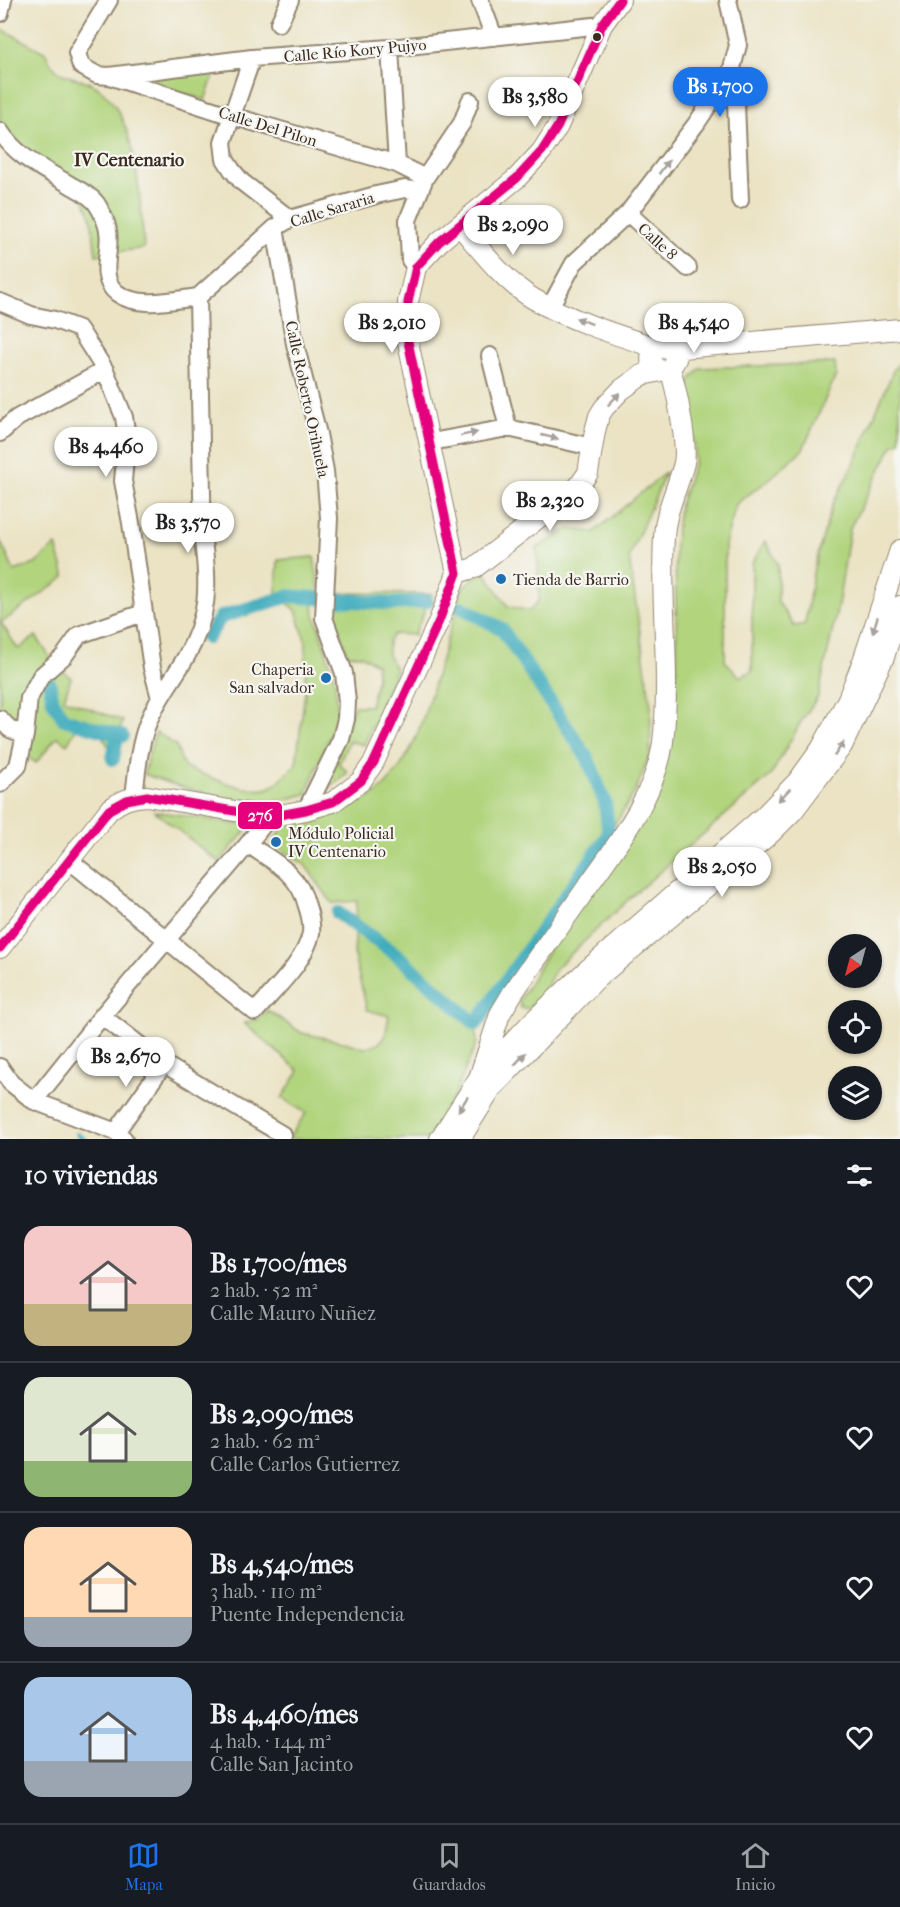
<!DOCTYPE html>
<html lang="es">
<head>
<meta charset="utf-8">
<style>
  body { margin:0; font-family:"IM FELL French Canon",serif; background:#242831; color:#f1f3f6; height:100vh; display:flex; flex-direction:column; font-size:22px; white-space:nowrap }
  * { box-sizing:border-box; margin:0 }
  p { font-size:20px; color:#9ea1a6 }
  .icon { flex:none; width:33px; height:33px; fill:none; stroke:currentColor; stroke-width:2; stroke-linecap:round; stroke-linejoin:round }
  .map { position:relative; height:1139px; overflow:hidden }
  .drawer { display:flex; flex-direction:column; background:#171b24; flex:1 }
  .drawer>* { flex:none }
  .needle { width:39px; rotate:216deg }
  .tools { position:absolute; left:828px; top:934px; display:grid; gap:12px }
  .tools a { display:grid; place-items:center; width:54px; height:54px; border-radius:50%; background:#171b24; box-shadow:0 2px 4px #0004; font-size:30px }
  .price { position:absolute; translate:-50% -51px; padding:0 14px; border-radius:21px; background:#fff; color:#222; font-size:20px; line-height:39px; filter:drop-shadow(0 2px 3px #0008) }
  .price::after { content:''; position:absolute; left:50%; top:36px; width:18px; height:14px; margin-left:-9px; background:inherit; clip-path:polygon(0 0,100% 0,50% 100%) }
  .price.on { background:#1a73e8; color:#fff }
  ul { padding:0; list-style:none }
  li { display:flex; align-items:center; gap:18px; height:150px; padding:0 24px }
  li+li { border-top:2px solid #363941 }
  li span { display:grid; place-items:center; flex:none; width:168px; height:120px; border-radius:18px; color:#555 }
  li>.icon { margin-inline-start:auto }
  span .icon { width:72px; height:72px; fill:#fffc; stroke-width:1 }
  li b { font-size:26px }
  h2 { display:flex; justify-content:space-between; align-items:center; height:72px; padding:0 24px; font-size:26px }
  .tabs { display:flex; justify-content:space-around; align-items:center; height:84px; border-top:2px solid #363941; background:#171b24; font-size:16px; color:#9ea1a6 }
  .tabs a { display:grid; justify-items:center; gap:3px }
  .tabs .on { color:#1a73e8 }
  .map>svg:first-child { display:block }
  .green { fill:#b1d47d; stroke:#767f4e; stroke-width:1.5 }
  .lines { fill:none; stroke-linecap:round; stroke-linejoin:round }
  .stream { stroke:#3eabbc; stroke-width:4 }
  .canal { stroke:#3eabbc; stroke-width:14 }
  .minor-casing { stroke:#938671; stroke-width:20 }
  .major-casing { stroke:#938671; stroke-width:22 }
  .minor { stroke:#fff; stroke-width:16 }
  .major { stroke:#fff; stroke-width:20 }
  .bus-1-casing { stroke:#f6f6f2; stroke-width:14 }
  .bus-1 { stroke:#e5007d; stroke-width:9 }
  .oneway { fill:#a79f9a }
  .bus-dot { fill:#3b2a1e; stroke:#f6f6f2; stroke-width:2 }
  .poi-dot { fill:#1f6fb2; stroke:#f6f6f2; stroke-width:2 }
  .labels { text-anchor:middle; stroke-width:4.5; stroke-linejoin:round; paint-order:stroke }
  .street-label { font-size:16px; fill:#3b2a1e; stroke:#f6f6f2 }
  .poi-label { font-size:16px; fill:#3b2a1e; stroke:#f6f6f2; text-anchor:start }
  .neighbourhood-label { font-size:18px; font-weight:bold; fill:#3b2a1e; stroke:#f6f6f2 }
  .line-badge { stroke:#f6f6f2; stroke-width:2 }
  .badge-label { font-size:16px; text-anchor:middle; font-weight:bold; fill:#fff }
</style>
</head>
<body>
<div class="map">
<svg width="900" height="1139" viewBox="0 0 900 1139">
  <rect width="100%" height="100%" fill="#f6f6f2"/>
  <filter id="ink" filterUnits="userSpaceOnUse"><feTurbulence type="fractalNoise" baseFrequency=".0167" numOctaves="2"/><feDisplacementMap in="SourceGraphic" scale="12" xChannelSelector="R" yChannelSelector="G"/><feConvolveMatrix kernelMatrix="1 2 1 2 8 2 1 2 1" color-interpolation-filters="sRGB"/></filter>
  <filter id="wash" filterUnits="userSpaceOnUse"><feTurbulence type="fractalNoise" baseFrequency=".008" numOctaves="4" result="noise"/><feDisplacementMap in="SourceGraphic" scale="24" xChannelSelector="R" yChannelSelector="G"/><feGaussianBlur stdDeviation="1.35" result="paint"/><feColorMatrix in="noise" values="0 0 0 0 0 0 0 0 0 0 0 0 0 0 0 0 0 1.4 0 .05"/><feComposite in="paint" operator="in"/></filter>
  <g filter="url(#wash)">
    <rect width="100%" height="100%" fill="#ebe3c4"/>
    <path class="green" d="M 0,28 L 46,53 C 56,84 80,72 101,90 C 139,122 140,202 144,248 L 96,255 L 91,216 L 83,198 L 0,140 L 0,75 L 2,73 L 0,68 Z
      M 216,69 L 205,100 L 132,79 Z
      M 835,363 L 836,375 L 803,449 L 767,481 L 736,504 L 725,545 L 725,661 L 740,677 L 752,671 L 752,564 L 765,541 L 778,564 L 778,602 L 794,626 L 805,624 L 814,567 L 833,503 L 854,464 L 894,369 L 900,363 L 900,442 L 893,445 L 850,528 L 838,605 L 818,697 L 802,720 L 771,775 L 631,897 L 555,969 L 540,1000 L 534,1008 L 521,1008 L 519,1001 L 671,741 L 677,663 L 675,543 L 679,508 L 694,462 L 695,451 L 687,393 L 691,379 L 701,368 Z
      M 666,472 L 629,557 L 651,706 L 650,754 L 636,790 L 609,834 L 489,1003 L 473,1015 L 477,1042 L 444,1120 L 434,1139 L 288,1139 L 306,1113 L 282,1098 L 299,1071 L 244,1023 L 259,1019 L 267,1010 L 302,1033 L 348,1043 L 364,1048 L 378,1044 L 385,1036 L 389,1016 L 367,1010 L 354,956 L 357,901 L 332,903 L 305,865 L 272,843 L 289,819 C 318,814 351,812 376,793 C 413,764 424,716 437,673 C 445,645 454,617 462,589 L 470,580 L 484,571 L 508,606 L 530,611 L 539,600 L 537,548 L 569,529 L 594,532 Z
      M 0,540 L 14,571 L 35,564 L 56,545 L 65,577 L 1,623 L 18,649 L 36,636 L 53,662 L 71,678 L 64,699 L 123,721 L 117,737 L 113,759 L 108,745 L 98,730 L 76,729 L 67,744 L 57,737 L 36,763 L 23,754 L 30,739 L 0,722 Z
      M 314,557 L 319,590 L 313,608 L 335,681 L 338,716 L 306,794 C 298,796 290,799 283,800 C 239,805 184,790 144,774 L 148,756 L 156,732 L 176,746 L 184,767 C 203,774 253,797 271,787 C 280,782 289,771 296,764 L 305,691 L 306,643 L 296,610 L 276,594 L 278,560 Z
      M 333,593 L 432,594 L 414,635 L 394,634 L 388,641 L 388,655 L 396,669 L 364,745 L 349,741 L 339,764 L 348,772 L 336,783 L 323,791 L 354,706 L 370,706 L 377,677 L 376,664 L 361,655 L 348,655 L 335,619 L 327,611 Z
      M 154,811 L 250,826 L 219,862 Z"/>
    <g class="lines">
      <path class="stream" d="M 77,1134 L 84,1139"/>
      <path class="canal" d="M 207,638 L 221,617 L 289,596 L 393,604 L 427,601
        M 49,682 L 53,701 L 64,719 L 122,736 L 117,737 L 113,759
        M 338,913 L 397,955 L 476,1024 L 609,834 L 605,803 L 588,759 L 502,629 L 461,607"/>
    </g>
  </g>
  <g filter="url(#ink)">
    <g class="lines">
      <defs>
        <path id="minor" d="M 109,0 L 77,53 L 81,66 L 97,75 L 109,76 L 232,116 L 397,164 L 425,178
          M 480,0 L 494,37
          M 0,13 L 3,0
          M 279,23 L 290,0
          M 390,48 L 397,164
          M 252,58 L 223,142 L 225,159 L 232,170 L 242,182 L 290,219
          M 109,76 L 252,58 L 390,48 L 602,25
          M 724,82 L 734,95 L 736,104 L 740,200
          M 0,131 C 17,158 46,170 72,186 C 81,191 93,197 98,206 C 102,212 107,224 108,231 C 112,251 97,277 117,293 C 138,309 174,300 198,297
          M 628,213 L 688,268
          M 275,228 L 295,344 L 318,434 L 325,471 L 329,518 L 324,618 L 344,673 L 347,702 L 346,719 L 341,739 L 306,810
          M 416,267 L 410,260 L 408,220 L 425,178 L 462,123 L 470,101
          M 198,297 L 275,228 L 290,219 L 376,195 L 405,189 L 420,191
          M 0,302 L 31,315 L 55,320 L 79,329 L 105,370 L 124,417 L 127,437 L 123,481 L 131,523 L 152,668 L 160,698
          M 550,307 L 574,263 L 628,213 L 696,124 L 731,72 L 738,45 L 728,0
          M 490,356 L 508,428
          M 0,433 L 17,418 L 105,370
          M 431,442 L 508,428 L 592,447
          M 0,719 L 10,729 L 25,735
          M 0,784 L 18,766 L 25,735 L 29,698 L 41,676 L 64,656 L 79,635 L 143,613
          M 134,797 C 137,771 139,744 149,720 C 158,698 174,678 186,657 C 209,616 209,586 203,541 L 198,297
          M 69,860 L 255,1012 C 273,991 306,961 311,933 C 312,924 310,915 307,906 C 304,894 298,883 289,874 C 278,862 261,854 248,844
          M 102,1016 L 164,1064 L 283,1135
          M 0,1067 L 11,1083 L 34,1101 L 116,1132 L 124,1139
          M 34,1101 L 102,1016 L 248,844 L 269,817
          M 116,1132 L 164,1064"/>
        <path id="major" d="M 460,226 C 481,250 504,281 532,298 C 569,320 617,335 657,348
          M 658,370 C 648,363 649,352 660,346 L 671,349 L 900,329
          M 457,573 L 474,568 L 578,487 L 588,473 L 595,431 L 599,416 L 604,408 L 621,390 L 642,375 L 670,369 L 676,359 L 671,349
          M 0,948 L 109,810 C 121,800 131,797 147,796 L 269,817 L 306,810 L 333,802 L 361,781 L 374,762 L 439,621 L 457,573 L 407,337 L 408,302 L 416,267 L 439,242 L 517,178 L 542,151 L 558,126 L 602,25 L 620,0
          M 479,1078 L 500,1014 L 512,994 C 536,959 561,925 585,890 C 615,847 656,796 663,742 C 671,674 660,605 664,537 C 665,511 678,488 684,463 C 688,445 676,387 670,369
          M 440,1139 L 479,1078 L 534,1020 L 585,972 L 764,816 L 798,781 L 821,749 L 848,699 L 863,661 L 900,550
          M 460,1139 L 492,1088 L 597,978 L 771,833 L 793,811 L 842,746 L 884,657 L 900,606"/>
      </defs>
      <use href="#minor" class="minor-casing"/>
      <use href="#major" class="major-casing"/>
      <use href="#minor" class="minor"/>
      <use href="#major" class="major"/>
      <defs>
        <path id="bus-1" d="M 0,948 L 109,810 L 127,800 L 147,796 L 269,817 L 306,810 L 333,802 L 361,781 L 374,762 L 439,621 L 457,573 L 407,337 L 408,302 L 416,267 L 439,242 L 517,178 L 542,151 L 558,126 L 602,25 L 620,0"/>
      </defs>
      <use href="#bus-1" class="bus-1-casing"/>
      <use href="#bus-1" class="bus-1"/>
    </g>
    <defs><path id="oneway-solid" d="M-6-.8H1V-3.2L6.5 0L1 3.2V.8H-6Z" transform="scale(1.5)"/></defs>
    <g class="oneway">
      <use href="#oneway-solid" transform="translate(664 167) rotate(-53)"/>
      <use href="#oneway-solid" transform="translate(584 321) rotate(-159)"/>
      <use href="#oneway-solid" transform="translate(614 399) rotate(-46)"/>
      <use href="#oneway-solid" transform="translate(469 434) rotate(-12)"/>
      <use href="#oneway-solid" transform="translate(550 437) rotate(13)"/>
      <use href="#oneway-solid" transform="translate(875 625) rotate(108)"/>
      <use href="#oneway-solid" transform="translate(839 749) rotate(-56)"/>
      <use href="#oneway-solid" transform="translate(784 795) rotate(134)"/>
      <use href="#oneway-solid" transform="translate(520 1059) rotate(-47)"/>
      <use href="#oneway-solid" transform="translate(463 1104) rotate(123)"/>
    </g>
  </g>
  <circle class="bus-dot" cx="597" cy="37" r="5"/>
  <g class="poi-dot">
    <circle cx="501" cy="579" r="6"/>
    <circle cx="326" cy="678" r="6"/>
    <circle cx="276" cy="842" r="6"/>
  </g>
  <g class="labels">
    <g class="street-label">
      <text transform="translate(355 50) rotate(-5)" y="6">Calle Río Kory Pujyo</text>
      <text transform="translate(268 126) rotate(17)" y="6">Calle Del Pilon</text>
      <text transform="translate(332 209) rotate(-17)" y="6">Calle Sararia</text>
      <text transform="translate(658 241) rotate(42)" y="6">Calle 8</text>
      <text transform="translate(308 399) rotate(78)" y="6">Calle Roberto Orihuela</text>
    </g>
    <g class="poi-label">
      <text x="513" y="585">Tienda de Barrio</text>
      <text x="314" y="675" text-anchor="end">Chaperia<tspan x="314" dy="18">San salvador</tspan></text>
      <text x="288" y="839">Módulo Policial<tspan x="288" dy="18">IV Centenario</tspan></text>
    </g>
    <g class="neighbourhood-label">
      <text x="129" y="166">IV Centenario</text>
    </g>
  </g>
  <rect class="line-badge" x="237" y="801" width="46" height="29" rx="6" fill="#e5007d"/>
  <g class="badge-label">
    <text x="260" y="821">276</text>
  </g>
</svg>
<div class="tools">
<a><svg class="needle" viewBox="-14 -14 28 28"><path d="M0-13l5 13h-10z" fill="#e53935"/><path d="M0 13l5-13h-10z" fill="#9ea1a6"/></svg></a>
<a><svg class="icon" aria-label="locate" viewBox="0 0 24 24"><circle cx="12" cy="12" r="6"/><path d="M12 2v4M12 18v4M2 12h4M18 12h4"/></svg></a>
<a><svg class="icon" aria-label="layers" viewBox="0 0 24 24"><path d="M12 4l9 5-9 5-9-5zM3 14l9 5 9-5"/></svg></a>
</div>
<b class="price on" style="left:720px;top:118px">Bs 1,700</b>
<b class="price" style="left:535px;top:128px">Bs 3,580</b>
<b class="price" style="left:513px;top:256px">Bs 2,090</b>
<b class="price" style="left:392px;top:354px">Bs 2,010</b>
<b class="price" style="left:694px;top:354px">Bs 4,540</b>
<b class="price" style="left:106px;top:478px">Bs 4,460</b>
<b class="price" style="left:550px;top:532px">Bs 2,320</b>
<b class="price" style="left:188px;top:554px">Bs 3,570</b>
<b class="price" style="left:722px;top:898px">Bs 2,050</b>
<b class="price" style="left:126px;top:1088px">Bs 2,670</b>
</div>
<section class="drawer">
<h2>10 viviendas<svg class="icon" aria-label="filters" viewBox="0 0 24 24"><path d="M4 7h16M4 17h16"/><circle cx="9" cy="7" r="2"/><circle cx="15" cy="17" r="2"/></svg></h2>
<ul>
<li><span style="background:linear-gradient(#f6c9c9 65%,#c2b280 0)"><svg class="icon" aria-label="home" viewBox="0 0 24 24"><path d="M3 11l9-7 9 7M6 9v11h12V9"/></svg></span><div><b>Bs 1,700/mes</b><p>2 hab. · 52 m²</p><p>Calle Mauro Nuñez</p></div><svg class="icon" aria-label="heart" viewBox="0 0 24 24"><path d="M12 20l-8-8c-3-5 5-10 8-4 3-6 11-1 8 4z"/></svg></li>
<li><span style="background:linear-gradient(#dfe7d0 70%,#8fb573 0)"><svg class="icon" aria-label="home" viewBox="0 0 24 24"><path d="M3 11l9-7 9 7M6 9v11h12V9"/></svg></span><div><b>Bs 2,090/mes</b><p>2 hab. · 62 m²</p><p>Calle Carlos Gutierrez</p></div><svg class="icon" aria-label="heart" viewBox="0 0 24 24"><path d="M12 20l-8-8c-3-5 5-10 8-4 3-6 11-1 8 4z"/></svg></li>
<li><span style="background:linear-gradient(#ffd9b3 75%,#9aa5b1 0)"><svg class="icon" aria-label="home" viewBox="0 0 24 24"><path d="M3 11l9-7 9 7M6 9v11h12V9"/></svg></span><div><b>Bs 4,540/mes</b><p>3 hab. · 110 m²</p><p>Puente Independencia</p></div><svg class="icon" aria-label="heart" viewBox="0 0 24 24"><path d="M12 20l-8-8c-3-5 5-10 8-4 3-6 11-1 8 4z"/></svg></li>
<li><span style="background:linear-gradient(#a9c7e8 70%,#9aa5b1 0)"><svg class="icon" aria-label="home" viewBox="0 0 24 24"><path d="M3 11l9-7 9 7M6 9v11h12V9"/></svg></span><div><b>Bs 4,460/mes</b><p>4 hab. · 144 m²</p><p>Calle San Jacinto</p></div><svg class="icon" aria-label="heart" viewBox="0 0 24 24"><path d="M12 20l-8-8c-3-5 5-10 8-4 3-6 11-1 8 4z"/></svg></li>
</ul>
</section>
<nav class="tabs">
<a class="on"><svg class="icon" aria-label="map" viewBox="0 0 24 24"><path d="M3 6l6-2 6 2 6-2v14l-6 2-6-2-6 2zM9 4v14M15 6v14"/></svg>Mapa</a>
<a><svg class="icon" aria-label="saved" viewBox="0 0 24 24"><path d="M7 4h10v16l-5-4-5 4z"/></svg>Guardados</a>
<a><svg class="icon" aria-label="home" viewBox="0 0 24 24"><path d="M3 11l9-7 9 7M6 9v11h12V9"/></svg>Inicio</a>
</nav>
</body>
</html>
